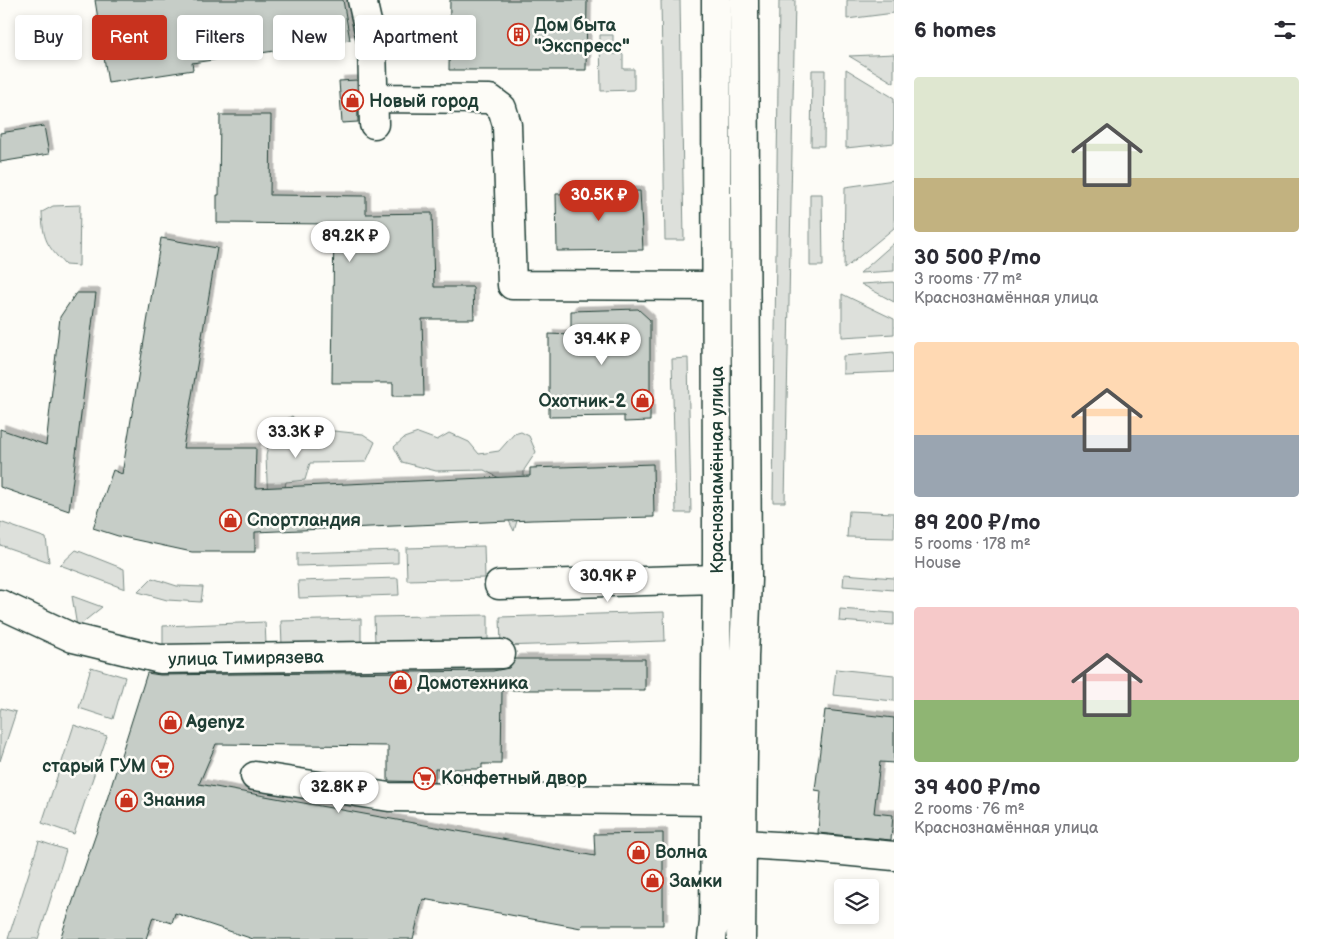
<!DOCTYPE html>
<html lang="en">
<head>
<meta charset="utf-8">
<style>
  body { margin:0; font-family:"Balsamiq Sans",sans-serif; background:#f2f2f3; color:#2b2b33; height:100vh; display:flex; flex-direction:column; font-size:19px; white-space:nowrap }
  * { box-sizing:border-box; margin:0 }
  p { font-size:16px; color:#7c7c81 }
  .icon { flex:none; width:28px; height:28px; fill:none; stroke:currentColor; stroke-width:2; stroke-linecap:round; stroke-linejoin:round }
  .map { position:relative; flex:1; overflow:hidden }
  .panel { display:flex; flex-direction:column; background:#fff; width:425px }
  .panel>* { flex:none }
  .banner { position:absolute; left:15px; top:15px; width:475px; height:45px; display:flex; gap:10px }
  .fabs { position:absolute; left:834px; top:879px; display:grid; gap:10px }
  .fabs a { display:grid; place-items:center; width:45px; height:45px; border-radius:5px; background:#fff; box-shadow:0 2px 8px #0003; font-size:25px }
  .price { position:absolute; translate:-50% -42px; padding:0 11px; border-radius:18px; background:#fff; color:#222; font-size:16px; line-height:32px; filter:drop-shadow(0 1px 2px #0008) }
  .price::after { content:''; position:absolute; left:50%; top:30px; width:15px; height:11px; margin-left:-8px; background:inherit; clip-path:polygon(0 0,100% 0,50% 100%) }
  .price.active { background:#c8321e; color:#fff }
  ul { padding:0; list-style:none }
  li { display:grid; align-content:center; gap:10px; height:265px; padding:0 20px }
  li span { display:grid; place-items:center; height:155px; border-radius:5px; color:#555 }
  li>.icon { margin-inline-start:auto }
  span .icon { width:90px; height:90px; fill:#fffc; stroke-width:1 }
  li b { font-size:21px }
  h2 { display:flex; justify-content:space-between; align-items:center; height:60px; padding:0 20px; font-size:21px }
  .pill { padding:0 18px; border-radius:5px; background:#fff; box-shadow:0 2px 8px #0003; font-size:18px; line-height:45px }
  .pill.active { background:#c8321e; color:#fff }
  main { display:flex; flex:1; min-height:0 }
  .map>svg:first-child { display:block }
  .green { fill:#dde0db; stroke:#7e8e88 }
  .building { fill:#c6cdc7; stroke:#1f3d34; filter:url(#shadow) }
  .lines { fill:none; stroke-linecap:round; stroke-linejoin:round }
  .minor-casing { stroke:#1f3d34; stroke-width:31 }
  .highway-casing { stroke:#1f3d34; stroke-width:31 }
  .minor { stroke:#fdfcf7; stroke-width:28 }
  .highway { stroke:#fdfcf7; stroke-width:28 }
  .labels { text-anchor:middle; stroke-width:5; stroke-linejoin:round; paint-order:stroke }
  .poi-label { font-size:18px; font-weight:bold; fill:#1f3d34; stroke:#fdfcf7; text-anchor:start }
  .street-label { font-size:18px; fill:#1f3d34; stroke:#fdfcf7 }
</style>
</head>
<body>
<main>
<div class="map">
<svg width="894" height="939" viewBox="0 0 894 939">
  <defs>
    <filter id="shadow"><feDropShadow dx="4.5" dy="-4.5" stdDeviation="0" flood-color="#0004"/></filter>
  </defs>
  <rect width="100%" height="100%" fill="#fdfcf7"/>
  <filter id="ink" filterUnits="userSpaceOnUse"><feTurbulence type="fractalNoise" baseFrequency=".02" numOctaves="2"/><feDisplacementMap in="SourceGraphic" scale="10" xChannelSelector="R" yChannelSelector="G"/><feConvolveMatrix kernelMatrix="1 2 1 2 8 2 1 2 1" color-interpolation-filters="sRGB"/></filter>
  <g filter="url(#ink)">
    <path class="green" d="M 661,0 L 680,0 L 684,240 L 665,240 Z
      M 779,0 L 795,0 L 785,502 L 773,502 Z
      M 847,0 L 894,0 L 894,13 L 847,19 Z
      M 600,35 L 613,35 L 613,54 L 623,54 L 623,69 L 634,69 L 634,90 L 601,91 Z
      M 894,54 L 894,83 L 849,56 Z
      M 846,69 L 894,98 L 894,143 L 846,148 Z
      M 812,70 L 825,70 L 824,146 L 811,146 Z
      M 894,180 L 894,228 L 844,269 L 845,187 Z
      M 810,194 L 822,194 L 823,266 L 810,266 Z
      M 80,205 L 79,266 L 65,265 C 46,244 43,240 42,212 L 53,206 Z
      M 894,243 L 894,271 L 860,273 Z
      M 894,282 L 894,302 L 861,284 Z
      M 842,294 L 894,319 L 894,334 L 842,337 Z
      M 894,352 L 894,372 L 843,374 L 843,356 Z
      M 688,358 L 691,513 L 676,513 L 672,359 Z
      M 292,416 L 310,433 L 334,431 L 363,434 L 375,442 L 366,462 L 310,463 L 305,480 L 286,482 L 281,511 L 268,505 L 266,456 L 271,428 Z
      M 521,432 L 529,436 L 536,452 L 524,470 L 524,497 L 514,531 L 507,517 L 503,480 L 484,470 L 436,471 L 402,462 L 394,447 L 404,438 L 418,433 L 437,440 L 449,433 L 469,442 L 479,454 L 499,451 L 514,434 Z
      M 849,511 L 894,513 L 894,538 L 847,537 Z
      M 0,522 L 46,538 L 49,562 L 0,545 Z
      M 484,546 L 485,578 L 407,580 L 406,548 Z
      M 76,550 L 124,569 L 125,589 L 60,565 Z
      M 398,550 L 398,563 L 297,566 L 297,553 Z
      M 844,574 L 894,578 L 894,590 L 843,586 Z
      M 152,578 L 177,586 L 203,587 L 201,602 L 167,600 L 138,592 Z
      M 398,578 L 399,595 L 299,598 L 298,581 Z
      M 72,596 L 102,607 L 77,627 Z
      M 840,609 L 894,613 L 894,625 L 839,621 Z
      M 664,612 L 665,641 L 501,646 L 500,617 Z
      M 488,615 L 488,641 L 375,643 L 374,617 Z
      M 361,619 L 361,642 L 282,645 L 281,621 Z
      M 265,622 L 266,644 L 163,648 L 163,626 Z
      M 91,667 L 125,677 L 113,719 L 79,708 Z
      M 836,669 L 894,675 L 894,701 L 833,695 Z
      M 1,708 L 16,712 L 0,761 L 0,712 Z
      M 74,725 L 107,736 L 74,834 L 42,823 Z
      M 39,841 L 66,850 L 38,939 L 8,939 Z"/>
    <path class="building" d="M 95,0 L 343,0 L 350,40 L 192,63 L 193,70 L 108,83 Z
      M 450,0 L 587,0 L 586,70 L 449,70 Z
      M 357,80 L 358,122 L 342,123 L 339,81 Z
      M 220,115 L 271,115 L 270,195 L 366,196 L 366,214 L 432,213 L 434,287 L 473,287 L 474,319 L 422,319 L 424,396 L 393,396 L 393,383 L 332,383 L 334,224 L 217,223 L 217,195 L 219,195 Z
      M 44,126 L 49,154 L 0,162 L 0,133 Z
      M 640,191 L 643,250 L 557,251 L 556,194 Z
      M 161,238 L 217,248 L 183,448 L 256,448 L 255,488 L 530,476 L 530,468 L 653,464 L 654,517 L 532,520 L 255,532 L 255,552 L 192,552 L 118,536 L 93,528 L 113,470 L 122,474 Z
      M 76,293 L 96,293 L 69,511 L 0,487 L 0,429 L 46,445 L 60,317 Z
      M 638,309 L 650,320 L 650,421 L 624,422 L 624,416 L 549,417 L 549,334 L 571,335 L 571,311 Z
      M 515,659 L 645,659 L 645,690 L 502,690 L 501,764 L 482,764 L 482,769 L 435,769 L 435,782 L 388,781 L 388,746 L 216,744 L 199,784 L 595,856 L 594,834 L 663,833 L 663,925 L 582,925 L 581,928 L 423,899 L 413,939 L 253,939 L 175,913 L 172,923 L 153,917 L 146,939 L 60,939 L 97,831 L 147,673 L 160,675 L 493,671 L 509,668 Z
      M 825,710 L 894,718 L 894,763 L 880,762 L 874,813 L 893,815 L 891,840 L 818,833 L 821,791 L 815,790 Z"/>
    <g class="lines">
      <defs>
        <path id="minor" d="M 362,0 L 372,44 L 374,124
          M 374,98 L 490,99 L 502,108 L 507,125 L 512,285 L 716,286
          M 499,585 L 717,579
          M 0,604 L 73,638 L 160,659 L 501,654
          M 255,776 L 389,797 L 715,801
          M 743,844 L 811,848 L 894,856"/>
        <path id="highway" d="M 712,939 L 714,922 L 717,554 L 716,0
          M 741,939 L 744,657 L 747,579 L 744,0"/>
      </defs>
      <use href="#minor" class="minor-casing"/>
      <use href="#highway" class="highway-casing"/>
      <use href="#minor" class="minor"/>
      <use href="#highway" class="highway"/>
    </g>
  </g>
  <defs>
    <symbol id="building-ring" viewBox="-11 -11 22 22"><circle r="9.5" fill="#fdfcf7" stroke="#c8321e" stroke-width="1.5"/><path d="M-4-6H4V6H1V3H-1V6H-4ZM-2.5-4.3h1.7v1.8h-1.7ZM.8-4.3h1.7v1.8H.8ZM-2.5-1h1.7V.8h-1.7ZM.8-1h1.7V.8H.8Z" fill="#c8321e"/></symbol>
    <symbol id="shop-ring" viewBox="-11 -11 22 22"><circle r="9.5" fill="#fdfcf7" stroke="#c8321e" stroke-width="1.5"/><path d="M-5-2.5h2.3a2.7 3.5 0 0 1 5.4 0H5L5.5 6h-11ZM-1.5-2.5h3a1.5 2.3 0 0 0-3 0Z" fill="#c8321e"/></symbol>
    <symbol id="supermarket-ring" viewBox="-11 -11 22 22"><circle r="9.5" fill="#fdfcf7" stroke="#c8321e" stroke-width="1.5"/><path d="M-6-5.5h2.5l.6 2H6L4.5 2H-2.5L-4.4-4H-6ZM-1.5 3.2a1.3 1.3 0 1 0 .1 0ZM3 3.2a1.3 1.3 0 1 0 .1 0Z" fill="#c8321e"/></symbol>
  </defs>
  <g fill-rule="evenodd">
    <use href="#building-ring" x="506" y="22" width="25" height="25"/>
    <use href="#shop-ring" x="340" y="88" width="25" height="25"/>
    <use href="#shop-ring" x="630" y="388" width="25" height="25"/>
    <use href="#shop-ring" x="218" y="508" width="25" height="25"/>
    <use href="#shop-ring" x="388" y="670" width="25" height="25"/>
    <use href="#shop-ring" x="158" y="710" width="25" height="25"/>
    <use href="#supermarket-ring" x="150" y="754" width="25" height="25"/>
    <use href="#supermarket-ring" x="412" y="766" width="25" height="25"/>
    <use href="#shop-ring" x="114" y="788" width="25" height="25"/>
    <use href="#shop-ring" x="626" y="840" width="25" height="25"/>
    <use href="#shop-ring" x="640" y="868" width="25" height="25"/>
  </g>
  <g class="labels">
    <g class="poi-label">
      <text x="534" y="31">Дом быта<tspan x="534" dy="21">"Экспресс"</tspan></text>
      <text x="369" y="107">Новый город</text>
      <text x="626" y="407" text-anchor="end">Охотник-2</text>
      <text x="247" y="526">Спортландия</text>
      <text x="417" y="689">Домотехника</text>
      <text x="186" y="728">Agenyz</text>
      <text x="146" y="772" text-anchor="end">старый ГУМ</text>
      <text x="441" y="784">Конфетный двор</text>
      <text x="143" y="806">Знания</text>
      <text x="655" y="858">Волна</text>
      <text x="669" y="887">Замки</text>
    </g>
    <g class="street-label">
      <text transform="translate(717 470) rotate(-90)" y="6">Краснознамённая улица</text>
      <text transform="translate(246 658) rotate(-1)" y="6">улица Тимирязева</text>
    </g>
  </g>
</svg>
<div class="fabs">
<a><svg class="icon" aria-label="layers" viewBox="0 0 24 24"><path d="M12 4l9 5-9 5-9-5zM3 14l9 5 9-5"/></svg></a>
</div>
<b class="price active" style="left:599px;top:222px">30.5K ₽</b>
<b class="price" style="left:350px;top:263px">89.2K ₽</b>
<b class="price" style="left:602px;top:366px">39.4K ₽</b>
<b class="price" style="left:296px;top:459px">33.3K ₽</b>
<b class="price" style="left:608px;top:603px">30.9K ₽</b>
<b class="price" style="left:339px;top:814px">32.8K ₽</b>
<div class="banner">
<a class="pill">Buy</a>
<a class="pill active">Rent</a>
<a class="pill">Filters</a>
<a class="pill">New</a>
<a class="pill">Apartment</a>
</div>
</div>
<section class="panel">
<h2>6 homes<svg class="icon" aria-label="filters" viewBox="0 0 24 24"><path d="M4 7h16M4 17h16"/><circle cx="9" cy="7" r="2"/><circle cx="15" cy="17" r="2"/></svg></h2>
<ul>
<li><span style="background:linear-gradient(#dfe7d0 65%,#c2b280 0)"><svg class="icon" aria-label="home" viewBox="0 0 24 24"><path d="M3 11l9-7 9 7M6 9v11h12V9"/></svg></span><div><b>30 500 ₽/mo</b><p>3 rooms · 77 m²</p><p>Краснознамённая улица</p></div></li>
<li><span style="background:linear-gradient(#ffd9b3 60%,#9aa5b1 0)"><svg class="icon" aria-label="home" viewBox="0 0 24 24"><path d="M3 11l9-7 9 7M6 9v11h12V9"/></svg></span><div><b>89 200 ₽/mo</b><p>5 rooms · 178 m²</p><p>House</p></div></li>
<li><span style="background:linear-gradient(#f6c9c9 60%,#8fb573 0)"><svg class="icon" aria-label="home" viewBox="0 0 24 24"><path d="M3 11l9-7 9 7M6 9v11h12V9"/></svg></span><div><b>39 400 ₽/mo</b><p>2 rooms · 76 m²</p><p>Краснознамённая улица</p></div></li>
</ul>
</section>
</main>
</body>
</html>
